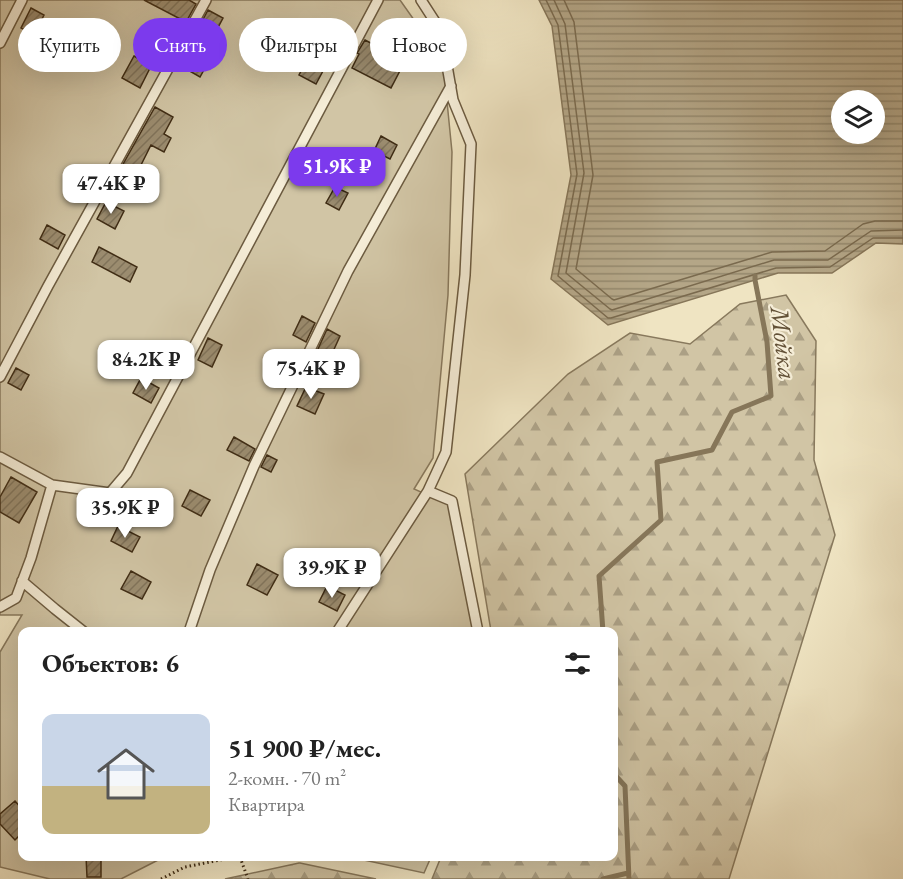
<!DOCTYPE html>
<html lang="ru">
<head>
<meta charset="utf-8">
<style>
  body { margin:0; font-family:"EB Garamond",serif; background:#f2f2f2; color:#222; height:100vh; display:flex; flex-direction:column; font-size:22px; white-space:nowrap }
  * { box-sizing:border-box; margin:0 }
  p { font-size:20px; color:#767676 }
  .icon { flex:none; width:33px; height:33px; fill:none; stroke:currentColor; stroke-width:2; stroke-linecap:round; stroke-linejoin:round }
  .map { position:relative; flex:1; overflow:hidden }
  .sheet { position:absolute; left:18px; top:627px; width:600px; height:234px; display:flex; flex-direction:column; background:#fff; border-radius:12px; box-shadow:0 6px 24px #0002 }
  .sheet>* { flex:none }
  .guide { position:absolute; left:18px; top:18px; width:600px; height:54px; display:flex; gap:12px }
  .buttons { position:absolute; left:831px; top:90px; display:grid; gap:12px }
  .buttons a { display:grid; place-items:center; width:54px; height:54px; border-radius:50%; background:#fff; box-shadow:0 6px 24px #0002; font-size:30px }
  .price { position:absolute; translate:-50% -51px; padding:0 14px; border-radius:12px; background:#fff; color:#222; font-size:20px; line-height:39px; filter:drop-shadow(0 2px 3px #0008) }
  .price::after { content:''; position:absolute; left:50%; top:36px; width:18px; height:14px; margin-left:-9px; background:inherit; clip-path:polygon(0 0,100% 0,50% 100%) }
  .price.active { background:#7c3aed; color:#fff }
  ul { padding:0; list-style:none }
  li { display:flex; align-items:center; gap:18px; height:150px; padding:0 24px }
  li+li { border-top:2px solid #e0e0e0 }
  li span { display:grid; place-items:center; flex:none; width:168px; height:120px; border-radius:12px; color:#555 }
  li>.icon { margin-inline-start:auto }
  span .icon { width:72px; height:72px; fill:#fffc; stroke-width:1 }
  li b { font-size:26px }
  h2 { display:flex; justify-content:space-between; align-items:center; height:72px; padding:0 24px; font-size:26px }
  .tag { padding:0 21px; border-radius:27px; background:#fff; box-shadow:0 6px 24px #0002; font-size:21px; line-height:54px }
  .tag.active { background:#7c3aed; color:#fff }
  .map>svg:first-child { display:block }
  .forest { fill:url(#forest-firs); stroke:#88795d; stroke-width:1.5 }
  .green { fill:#d1c5a5; stroke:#88795d; stroke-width:1.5 }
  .water { fill:url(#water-rules); stroke:#867659; stroke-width:1.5; fill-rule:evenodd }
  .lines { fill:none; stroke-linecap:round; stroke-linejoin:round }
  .shore { stroke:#7a6a4e; stroke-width:1.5 }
  .stream { stroke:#867659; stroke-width:5 }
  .building { fill:url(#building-hatch); stroke:#402d15; stroke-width:1.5 }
  .service-casing { stroke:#6c5b40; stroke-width:12 }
  .path { stroke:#402d15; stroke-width:3; stroke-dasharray:1.5 3; stroke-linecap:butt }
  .service { stroke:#f5edd7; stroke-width:9 }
  .labels { text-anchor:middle; stroke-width:4.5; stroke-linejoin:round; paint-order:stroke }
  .water-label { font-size:26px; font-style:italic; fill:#635137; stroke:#f5edd7 }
</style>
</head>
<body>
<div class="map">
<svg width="903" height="879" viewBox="0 0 903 879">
  <defs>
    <pattern id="forest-firs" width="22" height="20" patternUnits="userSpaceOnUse" patternTransform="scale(1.5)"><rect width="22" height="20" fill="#d1c5a5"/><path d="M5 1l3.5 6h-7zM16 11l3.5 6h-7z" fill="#aba085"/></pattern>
    <pattern id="water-rules" width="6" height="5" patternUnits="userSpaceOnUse" patternTransform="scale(1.5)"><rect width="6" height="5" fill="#b4a687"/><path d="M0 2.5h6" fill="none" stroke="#94886d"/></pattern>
    <pattern id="building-hatch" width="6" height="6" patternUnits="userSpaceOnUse" patternTransform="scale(1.5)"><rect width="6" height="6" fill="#9b8c6f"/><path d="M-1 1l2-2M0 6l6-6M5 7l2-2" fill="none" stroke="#80735a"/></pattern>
  </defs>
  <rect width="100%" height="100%" fill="#efe4c2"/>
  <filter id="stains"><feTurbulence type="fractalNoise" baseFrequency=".00333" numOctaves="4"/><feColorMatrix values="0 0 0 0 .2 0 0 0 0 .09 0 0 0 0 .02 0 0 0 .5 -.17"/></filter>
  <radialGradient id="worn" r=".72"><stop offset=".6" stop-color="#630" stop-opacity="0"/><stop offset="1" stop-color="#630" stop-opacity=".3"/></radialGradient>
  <path class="forest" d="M 786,295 L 816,341 L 814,460 L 835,535 L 729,879 L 432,879 L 441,857 L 614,856 L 614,632 L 491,631 L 465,474 L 568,374 L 630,333 L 690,344 L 740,304 Z
    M 299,863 L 300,863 L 376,879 L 225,879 Z"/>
  <path class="green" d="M 0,0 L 400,0 L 443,61 L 452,152 L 448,295 L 433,458 L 414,489 L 448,504 L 473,631 L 22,632 L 22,856 L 164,857 L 121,879 L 50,879 L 0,867 L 0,652 L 22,615 L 0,615 Z
    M 350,857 L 431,856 L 431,857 L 424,873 Z"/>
  <path class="water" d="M 539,0 L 903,0 L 903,244 L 876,243 L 832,273 L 778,273 L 608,325 L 551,279 L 571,175 L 552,26 ZM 842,100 L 874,100 L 874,134 L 842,134 Z"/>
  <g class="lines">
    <path class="shore" d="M 546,0 L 558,25 L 577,174 L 558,276 L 608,318 L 611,318 L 776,268 L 830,267 L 873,238 L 903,238
      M 554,0 L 565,24 L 584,173 L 566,273 L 610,309 L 612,310 L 774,260 L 828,260 L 871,231 L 903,230
      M 564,0 L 574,22 L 593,175 L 576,269 L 612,299 L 614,300 L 772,252 L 825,251 L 863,224 L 875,221 L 903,221"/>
    <path class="stream" d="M 603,632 L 599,576 L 661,520 L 657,462 L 712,450 L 732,412 L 771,396 L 767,342 L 755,280 L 755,276
      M 614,774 L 625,786 L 629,879
      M 603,879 L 628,873"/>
  </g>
  <path class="building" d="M 144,0 L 189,0 L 196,4 L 186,22 Z
    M 31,8 L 44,15 L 34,35 L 21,28 Z
    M 208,10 L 223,18 L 204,54 L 211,57 L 200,77 L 179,65 Z
    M 328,21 L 353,34 L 345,47 L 321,34 Z
    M 365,40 L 405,61 L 391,88 L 352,68 L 359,54 L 357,53 Z
    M 134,56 L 151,66 L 140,88 L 122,78 Z
    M 307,60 L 324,69 L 316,84 L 299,75 Z
    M 155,107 L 173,117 L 164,134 L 171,138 L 164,152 L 151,145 L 132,183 L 117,175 Z
    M 381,136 L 397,145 L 390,159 L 374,151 Z
    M 335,187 L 348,193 L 339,210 L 326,203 Z
    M 106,202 L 124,211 L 115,229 L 97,219 Z
    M 47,225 L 65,235 L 58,249 L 40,239 Z
    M 99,247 L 137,267 L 130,282 L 92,262 Z
    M 302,316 L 315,323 L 306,342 L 293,335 Z
    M 327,329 L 340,336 L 331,356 L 318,349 Z
    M 208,338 L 222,345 L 212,367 L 198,360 Z
    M 16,368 L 29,375 L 21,390 L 8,383 Z
    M 141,378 L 159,388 L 151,403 L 133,393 Z
    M 306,387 L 324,394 L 315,414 L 297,406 Z
    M 234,437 L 255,449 L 249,461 L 227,450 Z
    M 267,455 L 277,460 L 271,472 L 261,467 Z
    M 11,477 L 37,492 L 19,523 L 0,512 L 0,497 Z
    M 190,490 L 210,500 L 201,516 L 182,506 Z
    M 118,526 L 140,537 L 132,552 L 111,541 Z
    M 257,564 L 278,575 L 267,595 L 247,585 Z
    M 131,571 L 151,582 L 142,599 L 121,589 Z
    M 327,586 L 345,595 L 337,611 L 319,602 Z
    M 15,801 L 22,809 L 22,833 L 15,840 L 0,824 L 0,814 Z
    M 86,856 L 101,856 L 101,877 L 87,877 Z"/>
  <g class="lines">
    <defs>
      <path id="service" d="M 0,43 L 22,0
        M 0,377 L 48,286 L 206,0
        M 0,457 L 52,485 L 110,493 L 127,473 L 378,0
        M 428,491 L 452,501 L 478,632
        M 22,581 L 55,609 L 84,632
        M 0,607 L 16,598 L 31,558 L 52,485
        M 189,632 L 210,570 L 254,466 L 348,271 L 451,86
        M 337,632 L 428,491 L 446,452 L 465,275 L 471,144 L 453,100 L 441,31 L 421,0"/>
    </defs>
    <use href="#service" class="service-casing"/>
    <path class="path" d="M 240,857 L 248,879
      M 161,879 L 185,867 L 240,856"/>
    <use href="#service" class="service"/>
  </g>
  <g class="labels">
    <g class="water-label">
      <text transform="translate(784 343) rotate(83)" y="9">Мойка</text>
    </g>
  </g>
  <rect width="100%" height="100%" filter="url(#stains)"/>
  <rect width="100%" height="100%" fill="url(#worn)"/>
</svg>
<div class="buttons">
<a><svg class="icon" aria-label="layers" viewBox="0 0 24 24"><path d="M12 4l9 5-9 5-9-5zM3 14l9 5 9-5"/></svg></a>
</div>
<b class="price active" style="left:337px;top:198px">51.9K ₽</b>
<b class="price" style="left:111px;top:215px">47.4K ₽</b>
<b class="price" style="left:146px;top:391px">84.2K ₽</b>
<b class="price" style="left:311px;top:400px">75.4K ₽</b>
<b class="price" style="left:125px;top:539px">35.9K ₽</b>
<b class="price" style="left:332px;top:599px">39.9K ₽</b>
<div class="guide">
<a class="tag">Купить</a>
<a class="tag active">Снять</a>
<a class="tag">Фильтры</a>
<a class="tag">Новое</a>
</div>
<section class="sheet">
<h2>Объектов: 6<svg class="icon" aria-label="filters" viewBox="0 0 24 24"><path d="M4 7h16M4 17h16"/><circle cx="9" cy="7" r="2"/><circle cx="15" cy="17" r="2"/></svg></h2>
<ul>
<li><span style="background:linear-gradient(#c9d6e8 60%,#c2b280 0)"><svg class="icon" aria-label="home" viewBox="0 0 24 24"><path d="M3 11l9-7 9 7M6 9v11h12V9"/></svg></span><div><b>51 900 ₽/мес.</b><p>2-комн. · 70 m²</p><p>Квартира</p></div></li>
</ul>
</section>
</div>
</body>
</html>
